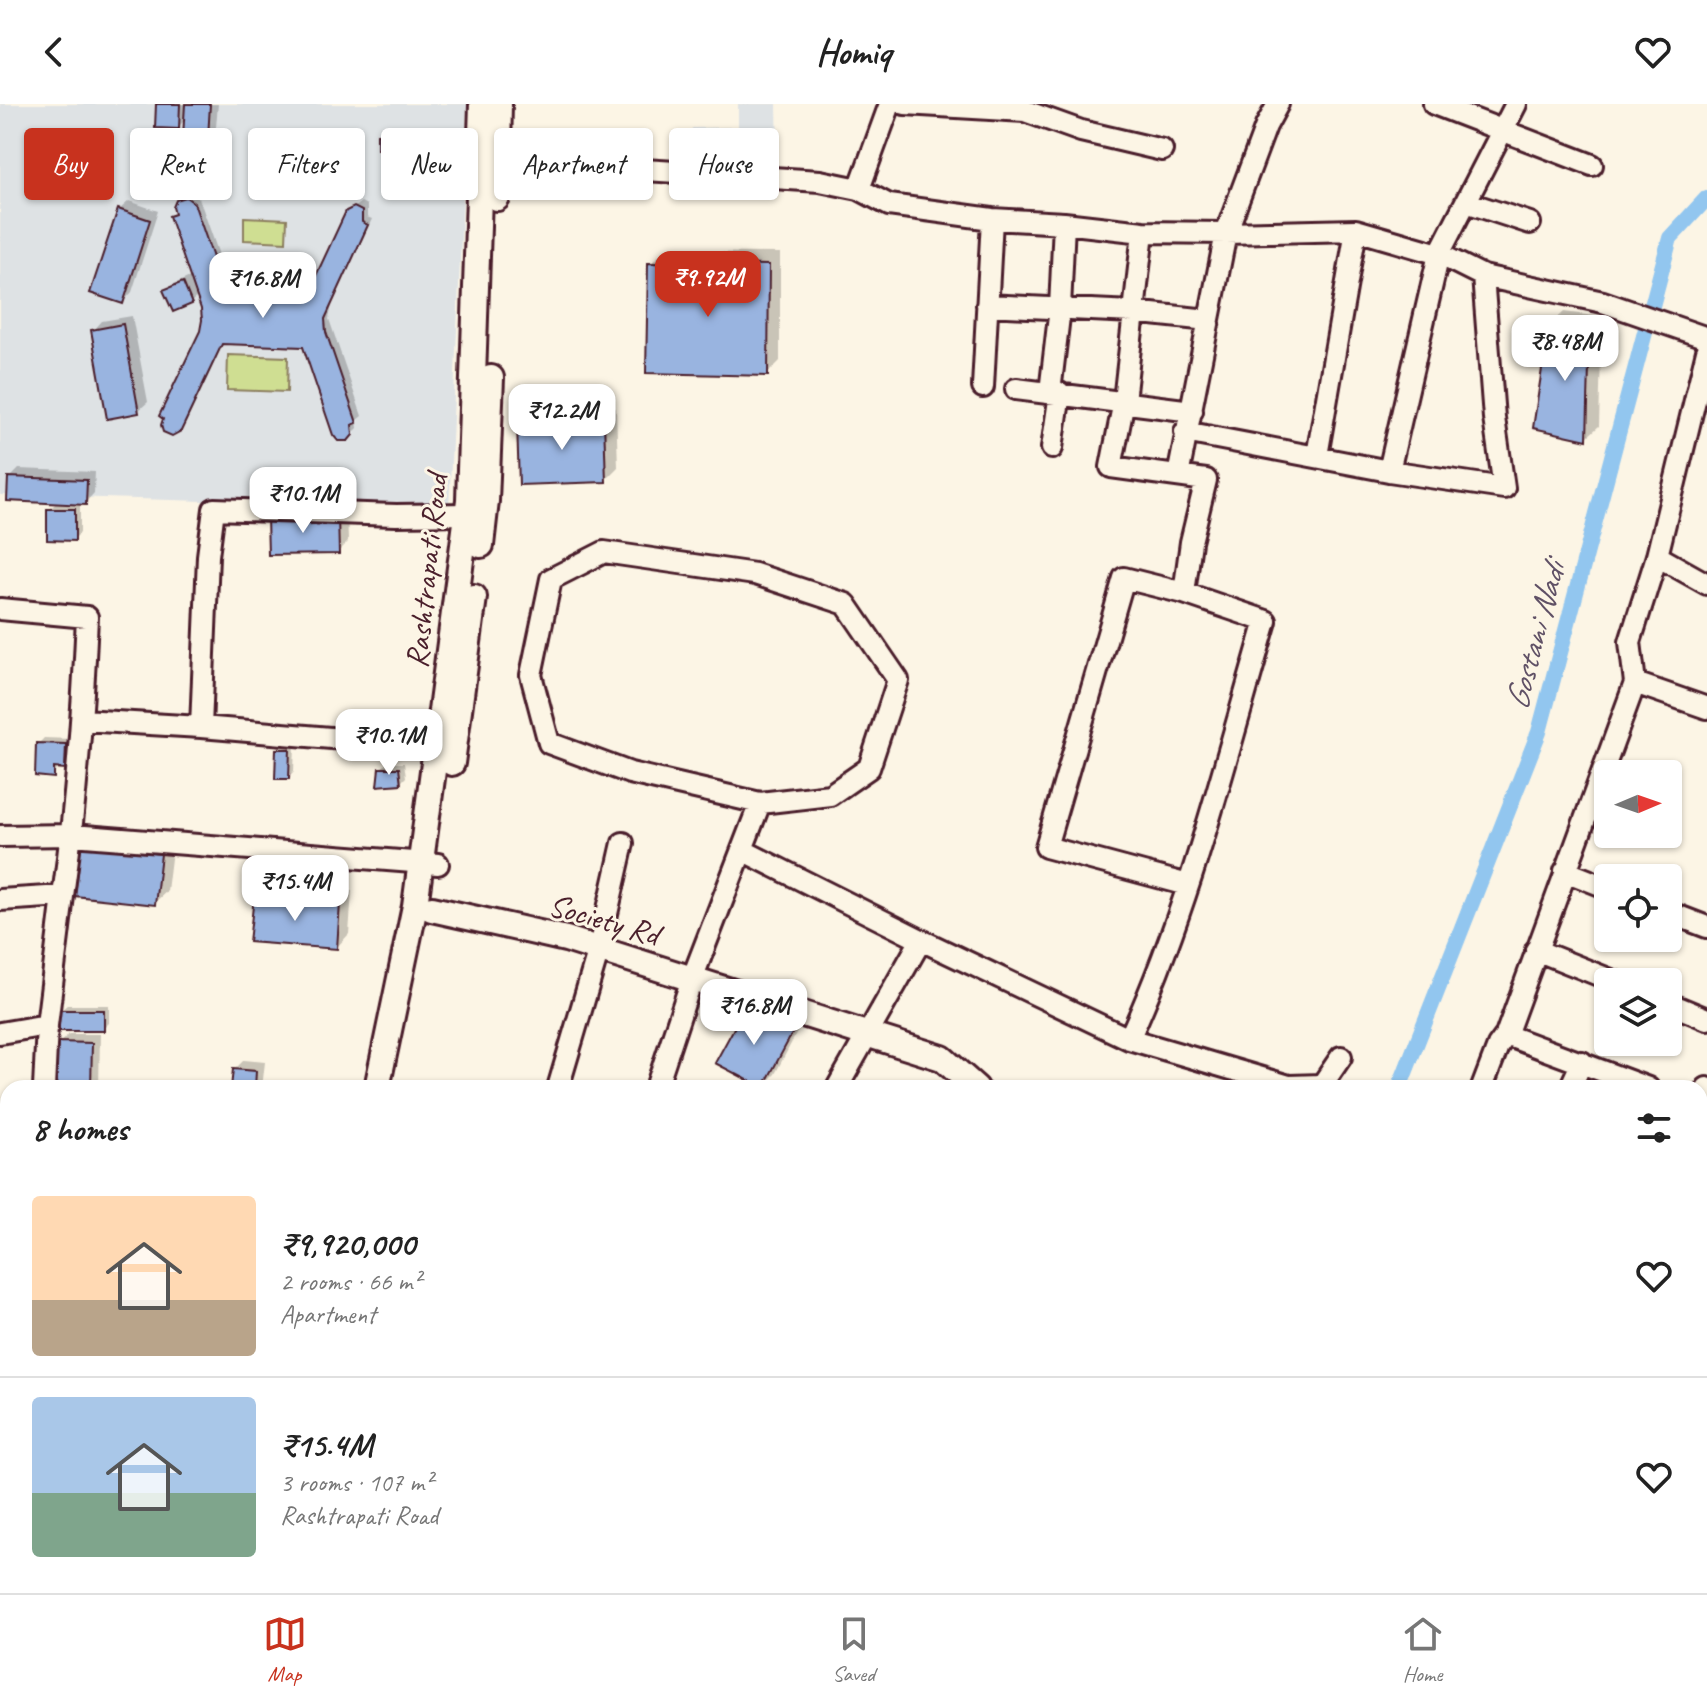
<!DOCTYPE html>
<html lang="en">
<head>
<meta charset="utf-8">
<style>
  body { margin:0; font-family:Caveat,sans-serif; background:#f6f6f6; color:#222; height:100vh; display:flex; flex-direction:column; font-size:30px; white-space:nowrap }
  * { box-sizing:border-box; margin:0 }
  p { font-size:26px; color:#767676 }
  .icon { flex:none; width:44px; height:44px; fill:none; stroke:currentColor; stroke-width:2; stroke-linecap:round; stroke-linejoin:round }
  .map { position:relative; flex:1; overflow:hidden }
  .details { position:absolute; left:0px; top:976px; width:1708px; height:514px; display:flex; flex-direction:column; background:#fff; border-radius:24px 24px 0 0; box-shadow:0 2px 6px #0004 }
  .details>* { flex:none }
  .hud { position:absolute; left:24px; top:24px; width:800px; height:72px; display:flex; gap:16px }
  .needle { width:52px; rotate:88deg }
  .tools { position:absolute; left:1594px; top:656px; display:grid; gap:16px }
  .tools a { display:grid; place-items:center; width:88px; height:88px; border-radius:8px; background:#fff; box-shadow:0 2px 6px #0004; font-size:40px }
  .price { position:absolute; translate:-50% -68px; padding:0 18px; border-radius:16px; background:#fff; color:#222; font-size:26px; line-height:52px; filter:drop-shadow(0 2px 4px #0008) }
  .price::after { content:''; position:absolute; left:50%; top:48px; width:24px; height:18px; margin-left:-12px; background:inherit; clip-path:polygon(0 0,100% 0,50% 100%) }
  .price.on { background:#c8321e; color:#fff }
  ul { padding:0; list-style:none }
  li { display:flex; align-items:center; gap:24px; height:200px; padding:0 32px }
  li+li { border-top:2px solid #e0e0e0 }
  li span { display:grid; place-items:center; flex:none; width:224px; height:160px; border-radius:8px; color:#555 }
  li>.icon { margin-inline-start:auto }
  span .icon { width:96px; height:96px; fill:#fffc; stroke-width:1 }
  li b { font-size:34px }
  h2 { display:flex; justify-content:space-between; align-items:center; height:96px; padding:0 32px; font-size:34px }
  .chip { padding:0 28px; border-radius:8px; background:#fff; box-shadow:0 2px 6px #0004; font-size:28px; line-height:72px }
  .chip.on { background:#c8321e; color:#fff }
  header { display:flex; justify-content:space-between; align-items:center; height:104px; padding:0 32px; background:#fff; font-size:36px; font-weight:700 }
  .menu { display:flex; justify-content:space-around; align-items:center; height:112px; border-top:2px solid #e0e0e0; background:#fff; font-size:22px; color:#767676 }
  .menu a { display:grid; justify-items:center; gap:4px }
  .menu .on { color:#c8321e }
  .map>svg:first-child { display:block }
  .built { fill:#dee2e4 }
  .green { fill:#cfde92; stroke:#8c7e5e; stroke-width:2 }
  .shadow { fill:#0003 }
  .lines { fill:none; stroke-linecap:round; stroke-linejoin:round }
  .canal { stroke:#92c6ef; stroke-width:16 }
  .building { fill:#99b4e0; stroke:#4a1f2b; stroke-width:2 }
  .minor-casing { stroke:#4a1f2b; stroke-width:26 }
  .tertiary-casing { stroke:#4a1f2b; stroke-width:30 }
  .minor { stroke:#fcf5e5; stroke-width:20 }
  .tertiary { stroke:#fcf5e5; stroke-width:24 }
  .labels { text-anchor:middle; stroke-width:6; stroke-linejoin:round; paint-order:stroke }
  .street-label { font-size:32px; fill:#4a1f2b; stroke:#fcf5e5 }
  .water-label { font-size:34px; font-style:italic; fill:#605166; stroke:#fcf5e5 }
</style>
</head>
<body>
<header><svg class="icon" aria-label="back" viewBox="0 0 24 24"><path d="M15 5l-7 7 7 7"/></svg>Homiq<svg class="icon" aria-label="heart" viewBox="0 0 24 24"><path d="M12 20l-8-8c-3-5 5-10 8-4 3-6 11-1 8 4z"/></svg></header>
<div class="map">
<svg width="1707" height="1489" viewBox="0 0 1707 1489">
  <rect width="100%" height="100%" fill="#fcf5e5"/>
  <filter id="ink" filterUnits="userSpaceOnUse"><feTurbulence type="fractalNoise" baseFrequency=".0125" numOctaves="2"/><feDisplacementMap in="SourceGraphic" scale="16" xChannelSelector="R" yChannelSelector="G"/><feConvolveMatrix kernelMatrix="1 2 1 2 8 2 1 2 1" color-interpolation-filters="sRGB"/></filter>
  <g filter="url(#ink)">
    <path class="built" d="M 0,0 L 467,0 L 449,404 L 0,391 Z
      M 738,0 L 777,0 L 778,47 L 692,47 L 692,24 L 738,23 Z"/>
    <path class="green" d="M 244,113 L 287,115 L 286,138 L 244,136 Z
      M 236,149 L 294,151 L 292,185 L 235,183 Z
      M 228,251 L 288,253 L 287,288 L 227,286 Z"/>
    <path class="shadow" d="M 158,0 L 218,0 L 216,23 L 207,32 L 186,15 L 178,23 Z
      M 382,28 L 392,28 L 389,43 L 379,30 Z
      M 192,88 L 199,94 L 230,182 L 312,186 L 348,108 L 361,98 L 367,101 L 367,113 L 372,115 L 332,201 L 329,215 L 362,312 L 357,316 L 358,324 L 347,335 L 304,241 L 224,238 L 186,319 L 180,325 L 204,216 L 199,191 L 191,198 L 174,206 L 166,187 L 172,181 L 192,172 L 171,113 L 176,108 L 178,97 L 184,91 Z
      M 129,97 L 158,107 L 132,188 L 123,198 L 119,106 Z
      M 663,148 L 780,149 L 780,257 L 767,270 L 650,160 Z
      M 1564,208 L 1602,213 L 1599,322 L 1586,334 L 1551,220 Z
      M 132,212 L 148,298 L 138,307 L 93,227 L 102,217 Z
      M 616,304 L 618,363 L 605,376 L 519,320 L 532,307 Z
      M 19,365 L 95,368 L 94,389 L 85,399 L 80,398 L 80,429 L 74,435 L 49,406 L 58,397 L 10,374 Z
      M 347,403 L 348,438 L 338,448 L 270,449 Z
      M 44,634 L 71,635 L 70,657 L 64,663 L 59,663 L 53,672 L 38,640 Z
      M 283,640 L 295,640 L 294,667 L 288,673 L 278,645 Z
      M 387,659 L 404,659 L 406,673 L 400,679 L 381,664 Z
      M 95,729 L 173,738 L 167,787 L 154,799 L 77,790 Z
      M 269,781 L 352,787 L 349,830 L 337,843 L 256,794 Z
      M 760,891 L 804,915 L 775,970 L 762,983 L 718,958 Z
      M 67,901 L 109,901 L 109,919 L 103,925 L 61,906 Z
      M 69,930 L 100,930 L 99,984 L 58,984 L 59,939 Z
      M 244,956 L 265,958 L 262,984 L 233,984 L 234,966 Z
      M 0,1019 L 8,1020 L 8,1053 L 0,1052 Z
      M 0,1063 L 3,1063 L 2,1079 L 8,1079 L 8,1103 L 4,1107 L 0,1107 Z
      M 0,1256 L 8,1259 L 8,1344 L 0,1377 Z
      M 159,1482 L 226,1482 L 224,1489 L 188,1489 L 190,1482 L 183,1489 L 176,1489 L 159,1485 Z"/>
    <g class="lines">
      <path class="canal" d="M 1399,984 L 1539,628 L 1670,134 L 1707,94
        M 1032,1489 L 1039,1482"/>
    </g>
    <path class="building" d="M 156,0 L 180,0 L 179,25 L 155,24 Z
      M 185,0 L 210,0 L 208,34 L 183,33 Z
      M 377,30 L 390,30 L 390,45 L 377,45 Z
      M 186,93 L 194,99 L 225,188 L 307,191 L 346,107 L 354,103 L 362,107 L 362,118 L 368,121 L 325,215 L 326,228 L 357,319 L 352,321 L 353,331 L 348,337 L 338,337 L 333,331 L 303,243 L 222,240 L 181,327 L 172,332 L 163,328 L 161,321 L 163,315 L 159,312 L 200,227 L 202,216 L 201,205 L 169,112 L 175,110 L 173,103 L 176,96 Z
      M 118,105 L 150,116 L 123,200 L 90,189 Z
      M 648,159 L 769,161 L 768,272 L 646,269 Z
      M 183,178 L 192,200 L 173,208 L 163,186 Z
      M 1549,219 L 1590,225 L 1587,336 L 1533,324 Z
      M 123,220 L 139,309 L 107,315 L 91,226 Z
      M 604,316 L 606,378 L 519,381 L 517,319 Z
      M 8,373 L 87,376 L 86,401 L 7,397 Z
      M 47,405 L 75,405 L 75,437 L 47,436 Z
      M 338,411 L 339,450 L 268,451 L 267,413 Z
      M 36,639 L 66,640 L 65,665 L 54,664 L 54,674 L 35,672 Z
      M 276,645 L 290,645 L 289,675 L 275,675 Z
      M 379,664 L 399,664 L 401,680 L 377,682 Z
      M 81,741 L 161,750 L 155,801 L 75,792 Z
      M 254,793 L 340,799 L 337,845 L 249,838 Z
      M 746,902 L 793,928 L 763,984 L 715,959 Z
      M 59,906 L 104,906 L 104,927 L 59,927 Z
      M 57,938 L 92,939 L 91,984 L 56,984 Z
      M 233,965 L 256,967 L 255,984 L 231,984 Z
      M 0,1029 L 8,1030 L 8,1055 L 0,1054 Z
      M 0,1088 L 5,1088 L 4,1109 L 0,1109 Z
      M 0,1272 L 8,1275 L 8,1329 L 0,1327 Z
      M 7,1371 L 8,1371 L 8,1404 L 1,1403 Z
      M 0,1427 L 8,1427 L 8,1481 L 0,1481 Z
      M 119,1482 L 148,1482 L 147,1489 L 135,1489 L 118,1484 Z
      M 157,1482 L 185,1482 L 183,1489 L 156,1487 Z
      M 188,1482 L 220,1482 L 218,1489 L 186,1489 Z"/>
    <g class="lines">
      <defs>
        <path id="minor" d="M 905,0 L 1025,7 L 1081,27 L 1162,46
          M 1434,0 L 1592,61
          M 498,57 L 820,77 L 859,85 L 889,101 L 992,115 L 1064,119 L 1143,128 L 1226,129 L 1356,126 L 1439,150 L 1483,172 L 1603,198 L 1707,234
          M 859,85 L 890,0
          M 1466,98 L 1530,119
          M 1143,128 L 1124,297 L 1111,363 L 1206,376 L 1191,438 L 1184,489
          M 987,201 L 1133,208 L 1208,216
          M 983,283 L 992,115
          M 1016,285 L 1192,307
          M 1050,288 L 1060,204 L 1064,119
          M 1185,328 L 1389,367 L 1504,384 L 1494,314 L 1483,172
          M 1052,344 L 1060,289
          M 1317,352 L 1356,126
          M 1389,367 L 1439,150 L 1516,0
          M 1178,372 L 1226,129 L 1266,22 L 1278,0
          M 604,448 L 755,470 L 846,500 L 898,576 L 869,664 L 830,691 L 760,699 L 630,669 L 549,639 L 531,571 L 551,475 Z
          M 1657,452 L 1707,480
          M 0,505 L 87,513 C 83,606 76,699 63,792 L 0,796
          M 1635,579 L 1707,604
          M 82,616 L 201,623 L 208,452 L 214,405 L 396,411 L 468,410
          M 201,623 L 438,643
          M 0,732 L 72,731 L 438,760
          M 742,746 L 921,836
          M 1565,767 L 1608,784
          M 1668,808 L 1707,823
          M 1536,846 L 1616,878
          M 1668,899 L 1707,915
          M 0,929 L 47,921
          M 1506,931 L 1648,984
          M 1129,935 C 1190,802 1225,657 1266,517 L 1184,489 L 1124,474 L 1046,743 L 1188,781
          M 44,984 L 47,921 L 63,792
          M 558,984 L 599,845 L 623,739
          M 656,984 L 692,875 L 760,699
          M 837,984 L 921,836 L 1129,935 L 1289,982 L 1322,981 L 1341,953
          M 1482,984 L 1498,942 L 1506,931 L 1635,579 L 1630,538 L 1657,452 L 1707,247
          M 1570,984 L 1582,958
          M 1700,1001 L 1707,984
          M 0,1141 L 8,1142
          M 1700,1247 L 1707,1250
          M 0,1263 L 8,1266
          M 1700,1373 L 1707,1352
          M 0,1411 L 8,1411
          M 712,1482 L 733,1489
          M 465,1489 L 466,1482
          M 650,1489 L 653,1482
          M 1660,1489 L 1663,1482"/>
        <path id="tertiary" d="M 497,94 L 499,0
          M 481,441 L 486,397 L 491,274
          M 452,659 L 474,493
          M 432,805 L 566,835 L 942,954 L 976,984
          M 377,984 L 415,802 L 469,396 L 482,0
          M 1563,1482 L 1585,1489
          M 295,1489 L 296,1482"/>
      </defs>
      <use href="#minor" class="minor-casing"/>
      <use href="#tertiary" class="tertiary-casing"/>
      <use href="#minor" class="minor"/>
      <use href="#tertiary" class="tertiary"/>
    </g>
  </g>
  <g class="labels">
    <g class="street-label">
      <text transform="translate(426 467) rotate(-84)" y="11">Rashtrapati Road</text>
      <text transform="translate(604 815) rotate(16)" y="11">Society Rd</text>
    </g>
    <g class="water-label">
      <text transform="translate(1534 532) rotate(-75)" y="12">Gostani Nadi</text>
    </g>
  </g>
</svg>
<div class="tools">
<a><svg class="needle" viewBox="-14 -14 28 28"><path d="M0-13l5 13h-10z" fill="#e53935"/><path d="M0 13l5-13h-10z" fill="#767676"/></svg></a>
<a><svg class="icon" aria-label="locate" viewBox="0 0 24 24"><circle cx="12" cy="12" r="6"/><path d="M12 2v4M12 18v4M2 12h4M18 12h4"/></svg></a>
<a><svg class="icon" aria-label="layers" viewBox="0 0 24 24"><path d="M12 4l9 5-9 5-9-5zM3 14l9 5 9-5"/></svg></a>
</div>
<b class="price on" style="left:708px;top:215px">₹9.92M</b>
<b class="price" style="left:263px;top:216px">₹16.8M</b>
<b class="price" style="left:1565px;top:279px">₹8.48M</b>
<b class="price" style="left:562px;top:348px">₹12.2M</b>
<b class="price" style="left:303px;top:431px">₹10.1M</b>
<b class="price" style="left:389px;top:673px">₹10.1M</b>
<b class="price" style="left:295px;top:819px">₹15.4M</b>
<b class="price" style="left:754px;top:943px">₹16.8M</b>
<div class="hud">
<a class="chip on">Buy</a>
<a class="chip">Rent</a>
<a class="chip">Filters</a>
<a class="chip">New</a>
<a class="chip">Apartment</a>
<a class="chip">House</a>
</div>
<section class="details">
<h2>8 homes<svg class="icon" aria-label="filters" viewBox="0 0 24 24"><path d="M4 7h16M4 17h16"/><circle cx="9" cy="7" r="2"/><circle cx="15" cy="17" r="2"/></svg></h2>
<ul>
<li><span style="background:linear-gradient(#ffd9b3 65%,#b9a48a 0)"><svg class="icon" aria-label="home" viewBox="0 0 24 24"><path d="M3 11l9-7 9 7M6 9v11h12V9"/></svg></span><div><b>₹9,920,000</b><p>2 rooms · 66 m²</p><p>Apartment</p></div><svg class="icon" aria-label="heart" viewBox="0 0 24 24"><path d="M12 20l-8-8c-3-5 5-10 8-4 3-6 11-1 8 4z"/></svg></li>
<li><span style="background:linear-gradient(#a9c7e8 60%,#7fa58c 0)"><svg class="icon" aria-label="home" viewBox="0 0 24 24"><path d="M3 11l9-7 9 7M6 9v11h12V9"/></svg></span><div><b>₹15.4M</b><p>3 rooms · 107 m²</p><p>Rashtrapati Road</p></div><svg class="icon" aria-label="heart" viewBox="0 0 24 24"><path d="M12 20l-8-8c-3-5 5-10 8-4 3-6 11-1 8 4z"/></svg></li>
</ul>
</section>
</div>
<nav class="menu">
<a class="on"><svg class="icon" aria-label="map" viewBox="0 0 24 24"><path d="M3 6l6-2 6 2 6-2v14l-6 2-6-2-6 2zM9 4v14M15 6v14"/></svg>Map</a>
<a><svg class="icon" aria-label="saved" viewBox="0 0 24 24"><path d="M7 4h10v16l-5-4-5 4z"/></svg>Saved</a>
<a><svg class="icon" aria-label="home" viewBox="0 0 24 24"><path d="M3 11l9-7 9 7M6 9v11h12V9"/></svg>Home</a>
</nav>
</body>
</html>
